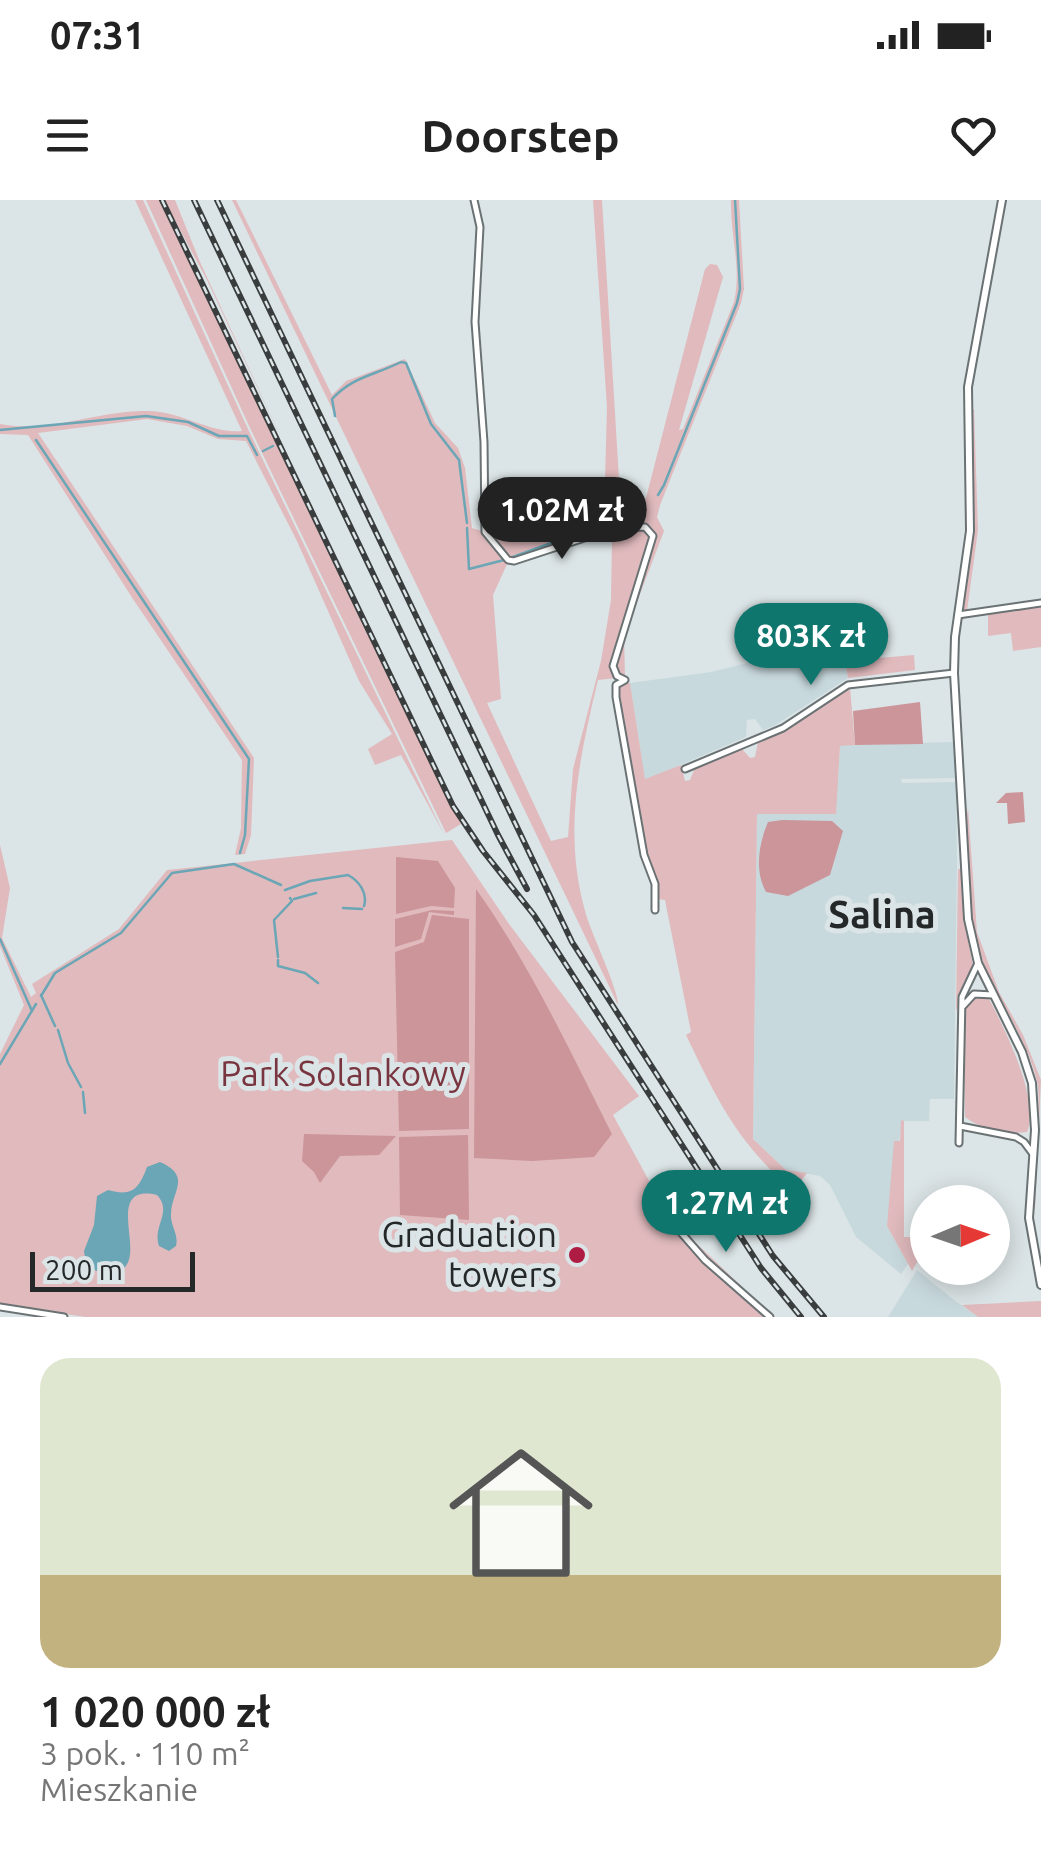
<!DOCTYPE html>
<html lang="pl">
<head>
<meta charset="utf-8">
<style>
  body { margin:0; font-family:Ubuntu,sans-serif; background:#f2f2f2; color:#222; height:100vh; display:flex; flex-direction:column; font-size:38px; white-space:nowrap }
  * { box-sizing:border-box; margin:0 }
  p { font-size:32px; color:#767676 }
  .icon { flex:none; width:55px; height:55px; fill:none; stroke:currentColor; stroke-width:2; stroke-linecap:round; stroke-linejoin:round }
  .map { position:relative; height:1117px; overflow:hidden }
  .side { display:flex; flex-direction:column; background:#fff; flex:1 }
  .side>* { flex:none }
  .needle { width:65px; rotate:88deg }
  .tools { position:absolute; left:910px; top:985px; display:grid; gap:20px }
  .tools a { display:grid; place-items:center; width:100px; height:100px; border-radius:50%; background:#fff; box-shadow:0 5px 25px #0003; font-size:50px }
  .scale { position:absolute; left:30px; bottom:25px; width:165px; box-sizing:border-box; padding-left:10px; border:5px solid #252829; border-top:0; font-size:28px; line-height:35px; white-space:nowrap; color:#252829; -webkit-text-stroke:8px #dbe4e6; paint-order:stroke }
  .price { position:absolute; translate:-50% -85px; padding:0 22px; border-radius:35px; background:#0f766e; color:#fff; font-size:32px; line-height:65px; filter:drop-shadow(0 2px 5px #0008) }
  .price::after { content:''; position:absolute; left:50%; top:60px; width:30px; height:22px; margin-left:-15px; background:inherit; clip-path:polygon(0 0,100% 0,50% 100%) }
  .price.selected { background:#222; color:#fff }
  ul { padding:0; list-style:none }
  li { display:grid; align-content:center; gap:20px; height:530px; padding:0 40px }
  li+li { border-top:2px solid #e0e0e0 }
  li span { display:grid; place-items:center; height:310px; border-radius:30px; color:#555 }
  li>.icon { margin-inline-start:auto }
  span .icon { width:180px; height:180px; fill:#fffc; stroke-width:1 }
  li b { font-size:42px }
  .status { display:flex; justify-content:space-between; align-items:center; height:70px; padding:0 50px; background:#fff; direction:ltr }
  .status svg { height:28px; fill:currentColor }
  header { display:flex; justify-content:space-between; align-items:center; height:130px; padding:0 40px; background:#fff; font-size:45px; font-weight:600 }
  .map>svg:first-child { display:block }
  .built { fill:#c8d9dd }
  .green { fill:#e0babd }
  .forest { fill:#cb959a }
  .water { fill:#6aa6b5 }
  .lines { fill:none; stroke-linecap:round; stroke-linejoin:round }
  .stream { stroke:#6aa6b5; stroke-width:2.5 }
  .street-casing { stroke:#6a7274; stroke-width:9 }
  .secondary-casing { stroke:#6a7274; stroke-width:10 }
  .street { stroke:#fff; stroke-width:5 }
  .secondary { stroke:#fff; stroke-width:6 }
  .rail-casing { stroke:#3a3d3e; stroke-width:6 }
  .rail { stroke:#dbe4e6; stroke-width:2.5; stroke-dasharray:8; stroke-linecap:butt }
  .poi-dot { fill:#af1c43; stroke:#dbe4e6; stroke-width:4 }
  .labels { text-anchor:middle; stroke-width:10; stroke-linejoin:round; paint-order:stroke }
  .park-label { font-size:35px; fill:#79353f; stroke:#dbe4e6 }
  .poi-label { font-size:35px; fill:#252829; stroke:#dbe4e6; text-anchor:end }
  .neighbourhood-label { font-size:38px; font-weight:bold; fill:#252829; stroke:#dbe4e6 }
</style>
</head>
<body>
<div class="status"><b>07:31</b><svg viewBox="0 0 49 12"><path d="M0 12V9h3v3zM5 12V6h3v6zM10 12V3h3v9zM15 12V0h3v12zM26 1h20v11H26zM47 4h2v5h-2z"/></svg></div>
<header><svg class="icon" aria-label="menu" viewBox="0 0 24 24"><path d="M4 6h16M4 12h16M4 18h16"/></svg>Doorstep<svg class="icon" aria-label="heart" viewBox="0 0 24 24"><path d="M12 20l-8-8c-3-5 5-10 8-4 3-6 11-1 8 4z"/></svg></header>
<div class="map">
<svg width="1041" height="1117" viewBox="0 0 1041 1117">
  <rect width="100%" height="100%" fill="#dbe4e6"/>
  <path class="built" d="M 841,440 L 848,478 L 774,526 L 763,530 L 755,519 L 747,520 L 746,537 L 645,580 L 630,483 L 711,472 Z
    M 954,542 L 956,578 L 901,579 L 902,583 L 956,582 L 957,664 L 954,899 L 930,899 L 929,921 L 902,921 L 887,1026 L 908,1064 L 901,1074 L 856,1037 L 830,985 L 820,976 L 786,970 L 753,939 L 757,613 L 838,580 L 840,545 Z
    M 917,1070 L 954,1100 L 978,1117 L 888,1117 Z"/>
  <path class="green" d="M 135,0 L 143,0 L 248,229 L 444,634 L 401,555 L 375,565 L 368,549 L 392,534 L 359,481 L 297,341 L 246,241 L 218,239 L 187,226 L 147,219 L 38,233 L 254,558 L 251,635 L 245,654 L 235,655 L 241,628 L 242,560 L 133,399 L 28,235 L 0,234 L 0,224 C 49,234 101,209 150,211 C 182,212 211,234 242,231 Z
    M 146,0 L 160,0 L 461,624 L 446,633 L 250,228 Z
    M 164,0 L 175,0 L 200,62 L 282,240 L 207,80 Z
    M 232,0 L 236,0 L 332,195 L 346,181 L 405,159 L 435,223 L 458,248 L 465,268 L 472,328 L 482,331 L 508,362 L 493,395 L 501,499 L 487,503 L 551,641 L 568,637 L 573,569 L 601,461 L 611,400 L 612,338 L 588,338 L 611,327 L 514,359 L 508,357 L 487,332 L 488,303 L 536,304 L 538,316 L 605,281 L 607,207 L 593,0 L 602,0 L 621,312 L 646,298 L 705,69 L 710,64 L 717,65 L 723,77 L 679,230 L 683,229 L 734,102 C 742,69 730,34 731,0 L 739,0 L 744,89 L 741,103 L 660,305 L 657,317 L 664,331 L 624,436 L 625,477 L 598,480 C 579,559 563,631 585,711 C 591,734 618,788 618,805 Z
    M 974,209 L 978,330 L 967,411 L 963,411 L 974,331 L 971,210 Z
    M 1041,405 L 1041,447 L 1013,451 L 1011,433 L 988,436 L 988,413 Z
    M 914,455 L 915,470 L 848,478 L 845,461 Z
    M 630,483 L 645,579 L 681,565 L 685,581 L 690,580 L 695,568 L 742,549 L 750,558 L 755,557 L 758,542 L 785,530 L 850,488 L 855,545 L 840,546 L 836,614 L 757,614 L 753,939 L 786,970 L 807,973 L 793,991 C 735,939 719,903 686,835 L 691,832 L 665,700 L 658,699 L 657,684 L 647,658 L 617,491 L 620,484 Z
    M 968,608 L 977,732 L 999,792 L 1023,835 L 1041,880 L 1035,1009 L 1032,1009 C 1033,969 1041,926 1038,886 C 1030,845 1005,812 988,774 C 971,737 961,647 968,608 Z
    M 452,640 L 509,724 L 639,896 L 613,915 L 653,988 L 695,1042 L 774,1117 L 85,1117 L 0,1104 L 0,854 L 24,805 L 0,746 L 0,645 L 10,688 L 2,738 L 31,797 L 36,793 L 32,784 L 119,729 L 167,670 Z
    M 958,669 L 961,669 L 964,719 L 973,766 L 956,811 Z
    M 976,796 L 989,799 C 1004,827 1041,902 1027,932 C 1008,935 980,929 965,917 L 964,809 Z
    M 901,920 L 904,921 L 904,1037 L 927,1037 L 927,1045 L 912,1071 L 887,1026 L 894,941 L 900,941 Z
    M 1041,1101 L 1041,1117 L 978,1117 L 962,1105 Z"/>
  <path class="forest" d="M 920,502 L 923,544 L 855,545 L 853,511 Z
    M 1023,592 L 1025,622 L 1008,624 L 1007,603 L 996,603 L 1006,593 Z
    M 782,620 L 832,621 L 843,631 L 830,675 L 788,696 L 766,692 C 754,671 759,643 768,622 Z
    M 396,657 L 438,661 L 455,688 L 454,708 L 431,706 L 396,714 Z
    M 476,689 C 530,765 570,851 612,934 L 594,957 L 532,961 L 474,958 Z
    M 432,710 L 454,711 L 454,715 L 429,712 L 421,739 L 395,747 L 395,719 Z
    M 432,715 L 469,719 L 469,929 L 399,931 L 395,752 L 424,742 Z
    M 304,934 L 396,936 L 379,955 L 340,956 L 320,983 L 314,972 L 302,961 Z
    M 468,935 L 469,1020 L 400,1015 L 399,937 Z"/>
  <path class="water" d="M 160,962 C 192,976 172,991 171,1013 C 170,1026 179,1034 176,1046 L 169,1051 L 159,1046 C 152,1026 173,1012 157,995 C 113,985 133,1032 130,1054 C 128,1078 101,1077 86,1065 L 84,1051 L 94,1025 L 97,996 L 108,990 C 132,997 139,989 147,967 Z"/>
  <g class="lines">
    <path class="stream" d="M 335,216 L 332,199 C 354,176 373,176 401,162 L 406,163 L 431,224 L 459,260 L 467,323
      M 0,230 L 146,216 L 188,222 L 219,236 L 247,236 L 257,255
      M 36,240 L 249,559 L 245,635 L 240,653
      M 263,251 L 273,246
      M 658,295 L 664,285 L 737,103 L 740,89 L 735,0
      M 620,318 L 644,305
      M 467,328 L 469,369 L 504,360
      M 510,358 L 609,322
      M 285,690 L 310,681 L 348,675 C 359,681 368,693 364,706
      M 294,699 L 316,693
      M 343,708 L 362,709
      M 0,739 L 32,811
      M 278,757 L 274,720 L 292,701 L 290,698
      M 278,760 L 278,766 L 305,773 L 318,783
      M 41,795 L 55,826
      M 41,796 L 55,773 L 121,733 L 172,673 L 234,664 L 281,685
      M 58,830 L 68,863 L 81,887
      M 0,864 L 36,804
      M 83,892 L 85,913"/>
    <defs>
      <path id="street" d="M 474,0 L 480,27 L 475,122 L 484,242 L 485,332 L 508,360 L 514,361 L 615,328 L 645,327 L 653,336 L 613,466 L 617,476 L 625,480 L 616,485 L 616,497 L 644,655 L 655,684 L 655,710
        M 958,415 L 1041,403
        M 685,569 L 783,528 L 848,485 L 954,473
        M 963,806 L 974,794 L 993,795
        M 960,926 L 1016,937 L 1024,942 L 1033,954
        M 959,943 L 962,797 L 978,763
        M 663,1012 L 705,1060 L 770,1117
        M 0,1107 L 64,1117"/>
      <path id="secondary" d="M 1002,0 L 968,187 L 970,331 L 955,437 L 954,473 L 968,719 L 978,763 L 1022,852 L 1032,883 L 1035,930 L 1029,1018 L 1041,1085"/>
    </defs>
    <use href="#street" class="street-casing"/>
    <use href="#secondary" class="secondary-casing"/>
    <use href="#street" class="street"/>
    <use href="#secondary" class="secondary"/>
    <defs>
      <path id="rail" d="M 162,0 L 453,606 L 483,651 L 534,715 L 761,1068 L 801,1117
        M 194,0 L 498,635 L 527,689
        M 217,0 L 572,742 L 773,1056 L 824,1117"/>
    </defs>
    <use href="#rail" class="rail-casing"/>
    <use href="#rail" class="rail"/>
  </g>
  <circle class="poi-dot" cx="577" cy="1055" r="10"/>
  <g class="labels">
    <g class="park-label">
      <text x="343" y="886">Park Solankowy</text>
    </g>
    <g class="poi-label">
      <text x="557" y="1047">Graduation<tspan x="557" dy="40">towers</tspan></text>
    </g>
    <g class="neighbourhood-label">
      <text x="882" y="728">Salina</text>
    </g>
  </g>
</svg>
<div class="tools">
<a><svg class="needle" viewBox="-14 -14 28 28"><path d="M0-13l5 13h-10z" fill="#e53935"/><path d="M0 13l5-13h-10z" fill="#767676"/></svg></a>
</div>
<div class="scale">200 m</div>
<b class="price selected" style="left:562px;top:362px">1.02M zł</b>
<b class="price" style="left:811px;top:488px">803K zł</b>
<b class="price" style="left:726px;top:1055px">1.27M zł</b>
</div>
<section class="side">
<ul>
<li><span style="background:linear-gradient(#dfe7d0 70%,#c2b280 0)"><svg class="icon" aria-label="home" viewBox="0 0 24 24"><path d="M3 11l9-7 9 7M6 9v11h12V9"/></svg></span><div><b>1 020 000 zł</b><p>3 pok. · 110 m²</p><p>Mieszkanie</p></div></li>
</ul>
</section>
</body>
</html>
